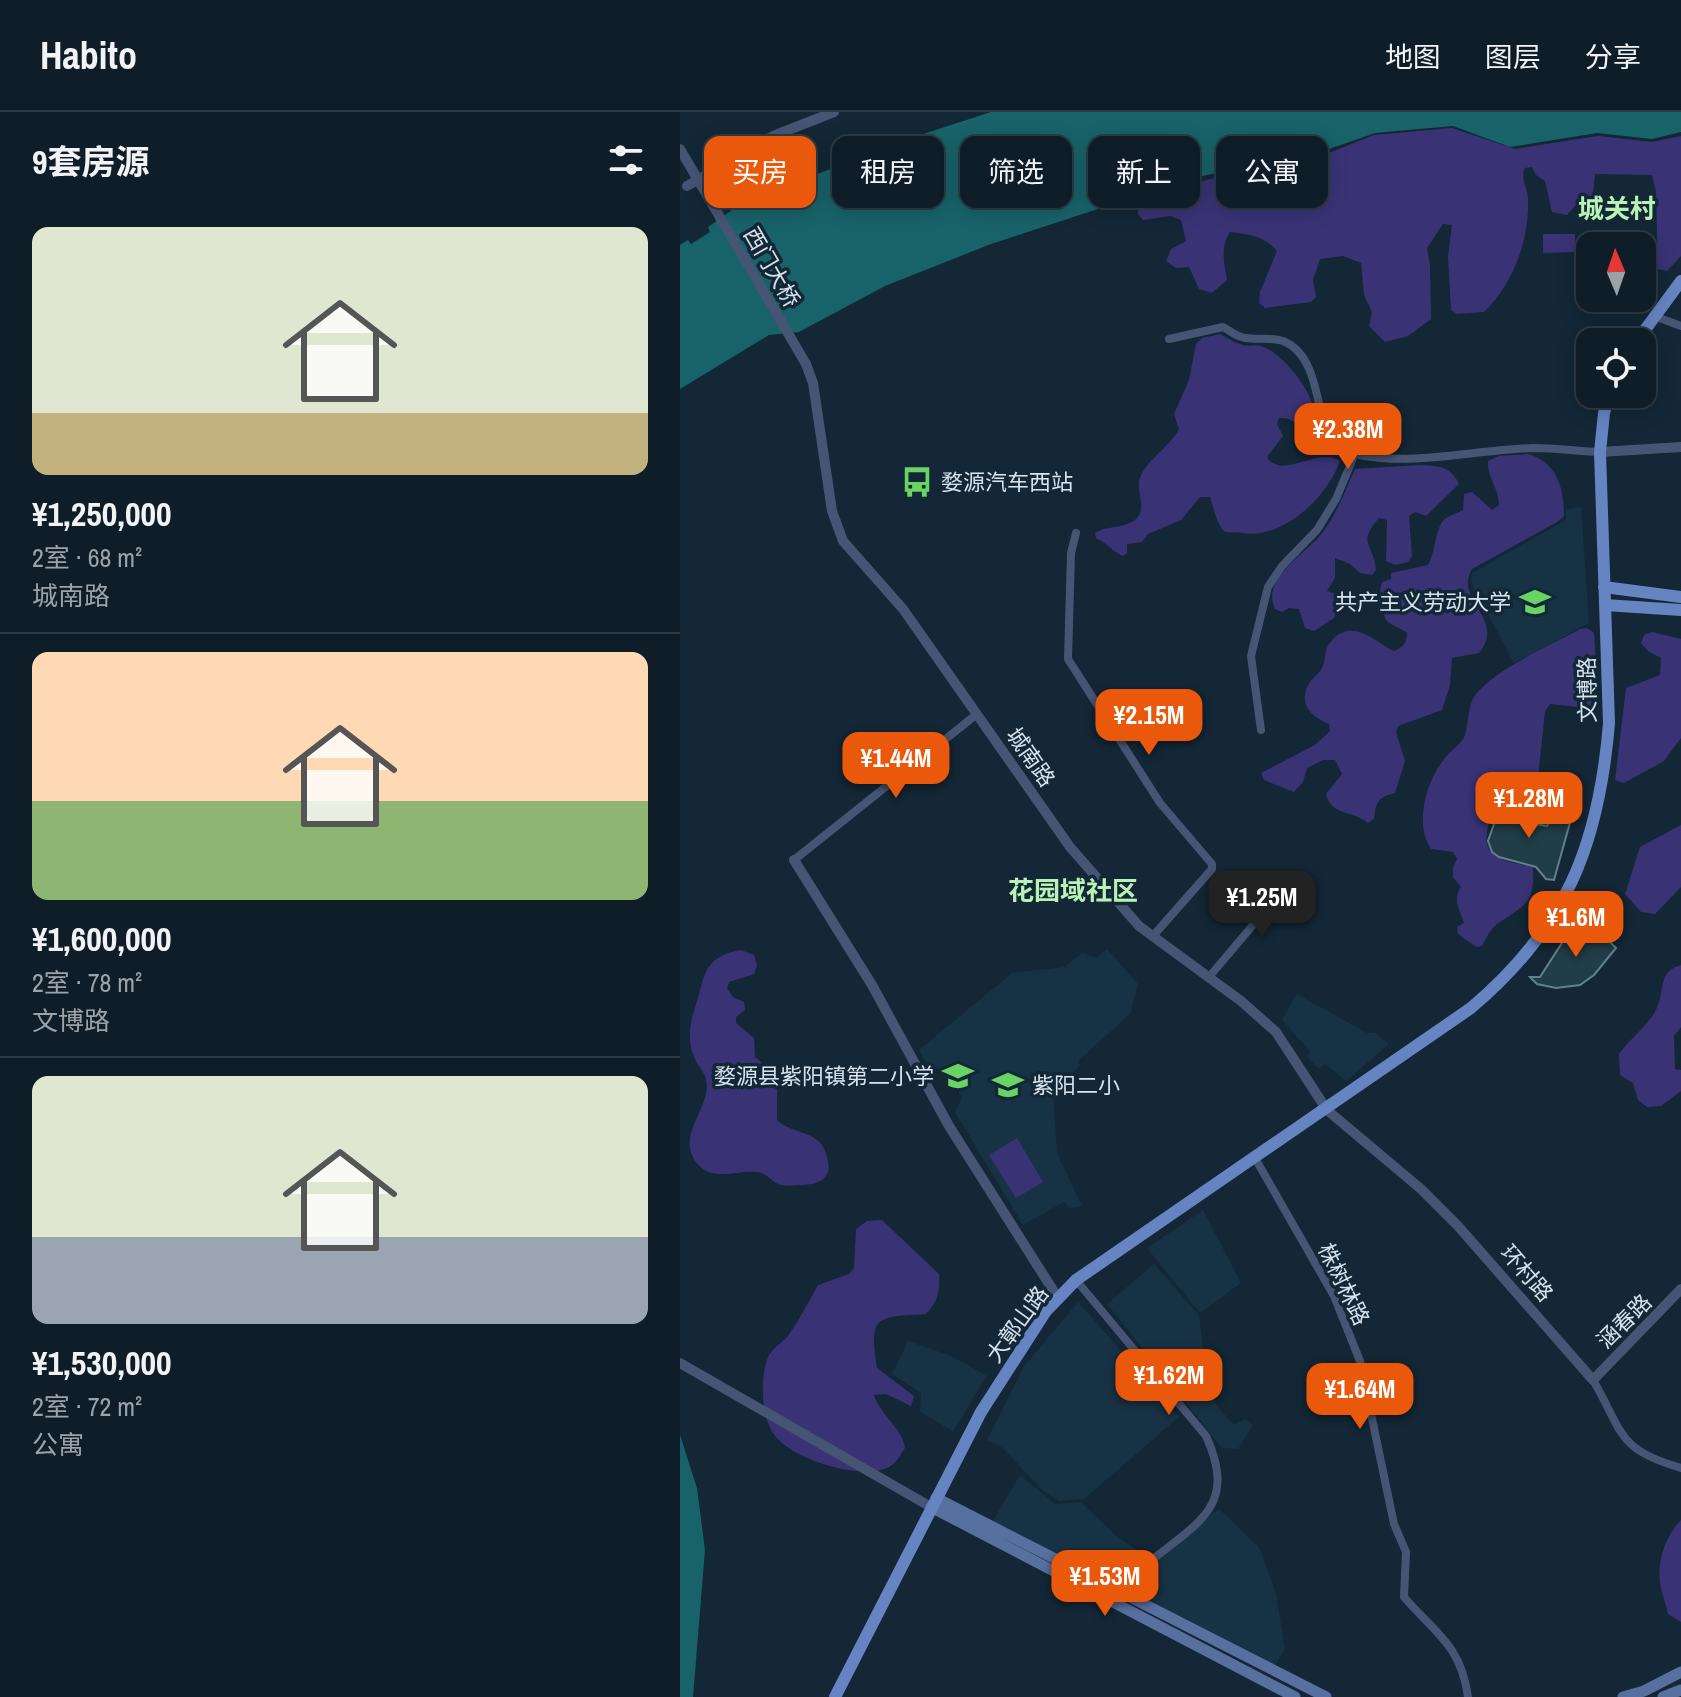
<!DOCTYPE html>
<html lang="zh">
<head>
<meta charset="utf-8">
<style>
  body { margin:0; font-family:"Archivo Narrow","Noto Sans SC",sans-serif; background:#1c2a34; color:#f1f3f6; height:100vh; display:flex; flex-direction:column; font-size:30px; white-space:nowrap }
  * { box-sizing:border-box; margin:0 }
  p { font-size:26px; color:#9ba2a8 }
  .icon { flex:none; width:44px; height:44px; fill:none; stroke:currentColor; stroke-width:2; stroke-linecap:round; stroke-linejoin:round }
  .map { position:relative; flex:1; overflow:hidden }
  .sheet { display:flex; flex-direction:column; background:#0e1d28; width:680px }
  .sheet>* { flex:none }
  .banner { position:absolute; left:24px; top:24px; width:760px; height:72px; display:flex; gap:16px }
  .needle { width:52px; rotate:358deg }
  .fabs { position:absolute; left:896px; top:120px; display:grid; gap:16px }
  .fabs a { display:grid; place-items:center; width:80px; height:80px; border-radius:16px; background:#0e1d28; box-shadow:0 4px 20px #0003,0 0 0 2px #2e3b45; font-size:40px }
  .price { position:absolute; translate:-50% -68px; padding:0 18px; border-radius:16px; background:#ea580c; color:#fff; font-size:26px; line-height:52px; filter:drop-shadow(0 2px 4px #0008) }
  .price::after { content:''; position:absolute; left:50%; top:48px; width:24px; height:18px; margin-left:-12px; background:inherit; clip-path:polygon(0 0,100% 0,50% 100%) }
  .price.current { background:#222; color:#fff }
  ul { padding:0; list-style:none }
  li { display:grid; align-content:center; gap:16px; height:424px; padding:0 32px }
  li+li { border-top:2px solid #2e3b45 }
  li span { display:grid; place-items:center; height:248px; border-radius:16px; color:#555 }
  li>.icon { margin-inline-start:auto }
  span .icon { width:144px; height:144px; fill:#fffc; stroke-width:1 }
  li b { font-size:34px }
  h2 { display:flex; justify-content:space-between; align-items:center; height:96px; padding:0 32px; font-size:34px }
  .tag { padding:0 28px; border-radius:16px; background:#0e1d28; box-shadow:0 4px 20px #0003,0 0 0 2px #2e3b45; font-size:28px; line-height:72px }
  .tag.current { background:#ea580c; color:#fff }
  header { display:flex; align-items:center; gap:48px; box-sizing:border-box; height:112px; padding:0 40px; background:#0e1d28; border-bottom:2px solid #2e3b45 }
  header strong { font-size:38px }
  nav { display:flex; gap:44px; margin-inline-start:auto; font-size:28px }
  main { display:flex; flex:1; min-height:0 }
  .map>svg:first-child { display:block }
  .built { fill:#183245 }
  .green { fill:#393376 }
  .water { fill:#186369 }
  .building { fill:#213d47; stroke:#63818c; stroke-width:2 }
  .lines { fill:none; stroke-linecap:round; stroke-linejoin:round }
  .minor { stroke:#465573; stroke-width:8 }
  .tertiary { stroke:#465573; stroke-width:10 }
  .secondary { stroke:#58709f; stroke-width:11 }
  .primary { stroke:#6684c1; stroke-width:12 }
  .tertiary-bridge { stroke:#465573; stroke-width:10 }
  .labels { text-anchor:middle; stroke-width:7; stroke-linejoin:round; paint-order:stroke }
  .street-label { font-size:22px; fill:#d7e3ed; stroke:#132736 }
  .poi-label { font-size:22px; fill:#d7e3ed; stroke:#132736; text-anchor:start }
  .quarter-label { font-size:26px; font-weight:bold; fill:#b9f2b5; stroke:#132736 }
</style>
</head>
<body>
<header>
<strong>Habito</strong>
<nav><a>地图</a><a>图层</a><a>分享</a></nav>
</header>
<main>
<section class="sheet">
<h2>9套房源<svg class="icon" aria-label="filters" viewBox="0 0 24 24"><path d="M4 7h16M4 17h16"/><circle cx="9" cy="7" r="2"/><circle cx="15" cy="17" r="2"/></svg></h2>
<ul>
<li><span style="background:linear-gradient(#dfe7d0 75%,#c2b280 0)"><svg class="icon" aria-label="home" viewBox="0 0 24 24"><path d="M3 11l9-7 9 7M6 9v11h12V9"/></svg></span><div><b>¥1,250,000</b><p>2室 · 68 m²</p><p>城南路</p></div></li>
<li><span style="background:linear-gradient(#ffd9b3 60%,#8fb573 0)"><svg class="icon" aria-label="home" viewBox="0 0 24 24"><path d="M3 11l9-7 9 7M6 9v11h12V9"/></svg></span><div><b>¥1,600,000</b><p>2室 · 78 m²</p><p>文博路</p></div></li>
<li><span style="background:linear-gradient(#dfe7d0 65%,#9aa5b1 0)"><svg class="icon" aria-label="home" viewBox="0 0 24 24"><path d="M3 11l9-7 9 7M6 9v11h12V9"/></svg></span><div><b>¥1,530,000</b><p>2室 · 72 m²</p><p>公寓</p></div></li>
</ul>
</section>
<div class="map">
<svg width="1001" height="1585" viewBox="0 0 1001 1585">
  <rect width="100%" height="100%" fill="#132736"/>
  <path class="built" d="M 901,395 L 909,511 L 834,551 L 791,470 L 792,461 L 886,408 L 886,397 Z
    M 427,837 L 458,872 L 450,902 L 398,949 L 400,954 L 383,970 L 383,976 L 373,980 L 377,1041 L 402,1094 L 389,1096 L 384,1090 L 343,1113 L 275,1000 L 282,985 L 264,956 L 249,957 L 239,938 L 332,861 L 385,855 L 402,841 L 417,846 Z
    M 617,882 L 687,921 L 695,921 L 709,932 L 666,969 L 645,952 L 639,957 L 627,945 L 630,939 L 602,908 Z
    M 523,1098 L 561,1171 L 520,1201 L 467,1136 Z
    M 474,1152 L 519,1203 L 526,1259 L 537,1294 L 554,1313 L 565,1307 L 573,1313 L 558,1337 L 542,1336 L 427,1192 Z
    M 398,1190 L 499,1305 L 404,1387 L 379,1389 L 363,1379 L 323,1336 L 307,1328 L 345,1253 Z
    M 228,1229 L 271,1244 L 307,1264 L 273,1319 L 240,1300 L 241,1281 L 212,1262 Z
    M 340,1363 L 375,1392 L 401,1390 L 436,1424 L 474,1450 L 539,1397 L 579,1435 L 596,1481 L 605,1538 L 593,1556 L 313,1409 Z"/>
  <path class="green" d="M 772,16 L 835,37 L 918,24 L 972,30 L 1001,24 L 1001,144 L 987,159 L 978,157 L 976,80 L 972,63 L 915,62 L 912,90 L 907,94 L 895,94 L 887,103 L 872,100 L 865,69 L 856,63 L 852,55 L 845,56 C 840,66 847,75 848,86 C 850,126 833,173 804,200 L 777,202 L 771,198 L 768,145 L 772,113 L 763,112 L 747,136 L 750,153 L 751,207 L 728,224 L 705,230 L 689,214 L 692,200 L 684,183 L 681,151 L 663,144 L 640,147 L 633,168 L 636,185 L 631,190 L 585,196 L 579,191 L 580,180 L 597,139 C 585,124 568,122 550,120 C 540,135 544,151 547,168 L 532,181 L 519,177 L 509,155 L 496,156 L 486,149 L 491,137 L 506,129 L 501,108 L 490,104 L 463,108 L 458,102 L 458,88 L 526,68 L 649,41 L 694,23 Z
    M 863,122 L 895,122 L 895,140 L 863,141 Z
    M 540,222 C 547,226 555,231 563,233 C 569,235 576,232 581,234 C 608,243 646,296 635,324 L 624,323 C 617,312 613,305 599,306 L 597,312 L 603,324 L 587,345 C 602,369 638,334 660,349 C 647,386 602,428 562,421 C 556,419 548,422 544,419 C 537,413 533,394 530,385 L 520,385 L 501,408 L 468,422 L 462,430 L 447,432 L 447,441 L 443,444 C 433,440 427,431 416,426 L 415,421 C 428,413 445,417 456,407 C 468,396 455,379 460,366 C 467,347 490,335 499,317 L 494,302 L 509,268 L 516,232 L 522,226 Z
    M 848,342 C 877,350 884,376 884,404 L 877,410 L 792,457 C 773,489 827,506 799,541 L 772,546 L 770,573 L 762,598 L 718,614 L 716,620 L 725,649 L 715,681 C 698,685 696,690 694,707 L 688,711 C 671,697 652,705 646,682 L 662,662 L 655,648 L 643,648 L 627,656 L 623,670 L 614,680 L 584,668 L 581,661 L 635,633 L 650,619 L 649,612 C 630,604 617,590 630,570 C 633,565 640,561 642,556 C 646,549 644,539 649,532 C 670,503 694,529 714,539 C 723,535 727,531 727,521 C 716,512 697,512 707,492 C 703,481 697,486 702,470 L 711,467 L 711,461 L 748,453 C 756,439 755,414 766,406 C 772,402 777,402 783,398 L 784,382 L 792,380 L 812,398 L 819,393 C 819,376 807,366 808,349 L 819,344 Z
    M 740,353 C 758,354 771,354 779,372 L 746,404 L 735,400 L 729,404 L 732,444 L 728,450 L 715,453 L 706,449 L 707,408 L 699,406 C 676,432 694,432 696,458 L 692,463 L 680,461 L 670,452 L 655,446 L 655,466 L 647,479 L 675,487 L 677,493 L 657,497 L 654,506 L 634,519 L 625,516 L 619,497 L 609,496 L 602,500 L 595,497 C 581,468 623,443 639,425 C 655,407 665,379 675,357 Z
    M 907,516 L 914,521 L 919,597 L 870,592 L 865,599 L 858,666 L 865,672 L 895,679 L 890,699 L 871,701 L 865,712 L 855,711 L 840,692 L 821,692 C 812,700 809,708 807,721 C 802,749 832,750 853,755 C 855,793 844,793 817,812 C 810,817 806,827 802,834 L 796,835 L 778,822 L 777,815 L 784,811 C 780,798 772,788 781,775 L 773,765 L 773,756 L 777,747 L 773,740 L 751,737 C 734,712 746,669 765,646 C 771,638 782,632 785,623 C 789,610 787,594 796,582 C 819,555 869,534 900,517 Z
    M 972,520 L 1001,527 L 1001,626 L 984,649 L 944,671 L 935,668 L 946,576 L 980,563 L 981,546 L 968,539 L 961,531 L 964,523 Z
    M 1001,713 L 1001,775 L 975,802 L 961,800 L 945,782 L 960,735 Z
    M 61,838 L 74,843 L 77,854 L 74,862 L 49,870 L 47,876 L 53,885 L 64,890 L 65,898 L 56,905 L 56,911 L 74,926 L 75,945 L 90,957 L 97,970 L 97,1008 C 114,1024 141,1017 147,1045 C 153,1066 141,1072 122,1073 C 114,1073 105,1075 98,1072 C 90,1068 86,1061 77,1060 C 56,1057 26,1074 12,1043 C 1,1018 32,993 26,967 C 25,962 20,956 17,951 C 8,934 8,918 14,899 C 25,868 20,845 61,838 Z
    M 1001,853 L 1001,915 L 994,924 L 995,957 L 1001,958 L 1001,979 L 981,994 L 967,995 L 958,988 L 953,971 L 940,963 L 939,942 C 950,926 971,912 978,893 C 985,875 978,860 1001,853 Z
    M 337,1026 L 363,1070 L 336,1086 L 309,1043 Z
    M 202,1108 L 259,1162 C 260,1180 258,1189 246,1202 C 198,1205 188,1202 197,1256 L 234,1284 L 231,1294 L 206,1282 L 194,1283 C 200,1303 223,1317 225,1336 C 220,1343 217,1351 209,1355 C 182,1369 115,1348 96,1325 C 81,1307 80,1269 87,1248 C 91,1235 104,1231 110,1221 C 121,1205 129,1189 138,1173 L 169,1162 L 174,1156 L 176,1117 L 187,1109 Z
    M 1001,1408 L 1001,1510 L 988,1502 C 986,1491 981,1481 980,1470 C 977,1448 986,1423 1001,1408 Z"/>
  <path class="water" d="M 311,0 L 1001,0 L 1001,20 L 972,27 L 917,21 L 830,35 L 773,14 L 695,21 L 649,37 L 513,66 L 311,132 L 205,174 L 119,220 L 89,223 L 0,277 L 0,133 L 8,128 L 11,132 L 30,120 L 28,115 L 62,91 L 234,25 Z
    M 0,1323 L 17,1376 L 25,1438 L 13,1585 L 0,1585 Z"/>
  <path class="building" d="M 820,695 L 843,700 L 855,712 L 867,714 L 872,702 L 891,707 L 874,768 L 866,767 L 856,755 L 819,745 L 812,740 L 808,729 Z
    M 896,809 L 926,826 L 936,836 L 914,863 L 900,873 L 876,876 L 857,872 L 850,865 L 860,865 Z"/>
  <g class="lines">
    <path class="minor" d="M 974,204 L 1001,214
      M 489,227 L 543,215 C 550,219 557,225 565,226 C 577,228 591,225 603,229 C 641,244 636,306 651,335 C 715,360 786,338 853,336 C 875,336 898,339 920,340
      M 396,421 L 391,441 L 388,547 L 480,691 L 532,752 L 532,757 L 473,824
      M 581,618 L 571,544 L 588,475 L 602,454 L 637,418 L 656,387 L 674,344
      M 114,748 L 297,602
      M 529,865 L 612,767
      M 575,1046 L 654,1184 L 680,1249 L 714,1412 L 726,1440 L 724,1485 C 755,1521 781,1533 788,1585
      M 396,1168 L 526,1324 C 557,1392 521,1409 473,1447
      M 913,1268 C 944,1321 936,1337 1001,1356"/>
    <path class="tertiary" d="M 7,74 L 93,24 L 154,0
      M 126,252 L 133,271 L 152,399 L 163,429 L 223,497 L 390,735 L 459,814 L 561,889 L 596,920 L 647,998 L 741,1077 L 778,1114 L 913,1268 L 1001,1177
      M 920,340 L 1001,335
      M 114,748 L 192,873 L 269,1014 L 378,1186
      M 0,1251 L 251,1395"/>
    <path class="secondary" d="M 256,1386 L 646,1585
      M 251,1395 L 615,1585
      M 943,1585 L 964,1579 L 1001,1560
      M 983,1585 L 1001,1578"/>
    <path class="primary" d="M 956,230 L 1001,169
      M 924,475 L 1001,485
      M 925,493 L 1001,498
      M 155,1585 L 301,1300 L 366,1199 L 396,1168 L 791,896 C 886,816 919,733 929,611 L 920,340 L 924,301 L 929,282"/>
    <path class="tertiary-bridge" d="M 0,37 L 126,252"/>
  </g>
  <defs>
    <symbol id="bus-bare" viewBox="-9 -9 18 18"><path d="M-5-6H5V4H4V6H2V4H-2V6H-4V4H-5ZM-3.5-4V0h7V-4ZM-3.5 1.2v1.5H-2V1.2ZM2 1.2v1.5H3.5V1.2Z" fill="#69d465" stroke="#132736" stroke-width="2.5" paint-order="stroke"/></symbol>
    <symbol id="university-bare" viewBox="-9 -9 18 18"><path d="M0-5L7-2L0 1L-7-2ZM-4 1L0 2.5L4 1V4Q0 6-4 4Z" fill="#69d465" stroke="#132736" stroke-width="2.5" paint-order="stroke"/></symbol>
    <symbol id="school-bare" viewBox="-9 -9 18 18"><path d="M0-5L7-2L0 1L-7-2ZM-4 1L0 2.5L4 1V4Q0 6-4 4Z" fill="#69d465" stroke="#132736" stroke-width="2.5" paint-order="stroke"/></symbol>
  </defs>
  <g fill-rule="evenodd">
    <use href="#bus-bare" x="215" y="348" width="44" height="44"/>
    <use href="#university-bare" x="833" y="468" width="44" height="44"/>
    <use href="#school-bare" x="256" y="942" width="44" height="44"/>
    <use href="#school-bare" x="306" y="951" width="44" height="44"/>
  </g>
  <g class="labels">
    <g class="street-label">
      <text transform="translate(92 155) rotate(60)" y="8">西门大桥</text>
      <text transform="translate(907 578) rotate(-91)" y="8">文博路</text>
      <text transform="translate(351 645) rotate(55)" y="8">城南路</text>
      <text transform="translate(847 1161) rotate(49)" y="8">环村路</text>
      <text transform="translate(664 1172) rotate(64)" y="8">株树林路</text>
      <text transform="translate(944 1209) rotate(-45)" y="8">涵春路</text>
      <text transform="translate(337 1212) rotate(-54)" y="8">大鄣山路</text>
    </g>
    <g class="poi-label">
      <text x="261" y="378">婺源汽车西站</text>
      <text x="831" y="498" text-anchor="end">共产主义劳动大学</text>
      <text x="254" y="972" text-anchor="end">婺源县紫阳镇第二小学</text>
      <text x="352" y="981">紫阳二小</text>
    </g>
    <g class="quarter-label">
      <text x="937" y="106">城关村</text>
      <text x="393" y="788">花园域社区</text>
    </g>
  </g>
</svg>
<div class="fabs">
<a><svg class="needle" viewBox="-14 -14 28 28"><path d="M0-13l5 13h-10z" fill="#e53935"/><path d="M0 13l5-13h-10z" fill="#9ba2a8"/></svg></a>
<a><svg class="icon" aria-label="locate" viewBox="0 0 24 24"><circle cx="12" cy="12" r="6"/><path d="M12 2v4M12 18v4M2 12h4M18 12h4"/></svg></a>
</div>
<b class="price" style="left:668px;top:359px">¥2.38M</b>
<b class="price" style="left:469px;top:645px">¥2.15M</b>
<b class="price" style="left:216px;top:688px">¥1.44M</b>
<b class="price" style="left:849px;top:728px">¥1.28M</b>
<b class="price current" style="left:582px;top:827px">¥1.25M</b>
<b class="price" style="left:896px;top:847px">¥1.6M</b>
<b class="price" style="left:489px;top:1305px">¥1.62M</b>
<b class="price" style="left:680px;top:1319px">¥1.64M</b>
<b class="price" style="left:425px;top:1506px">¥1.53M</b>
<div class="banner">
<a class="tag current">买房</a>
<a class="tag">租房</a>
<a class="tag">筛选</a>
<a class="tag">新上</a>
<a class="tag">公寓</a>
</div>
</div>
</main>
</body>
</html>
